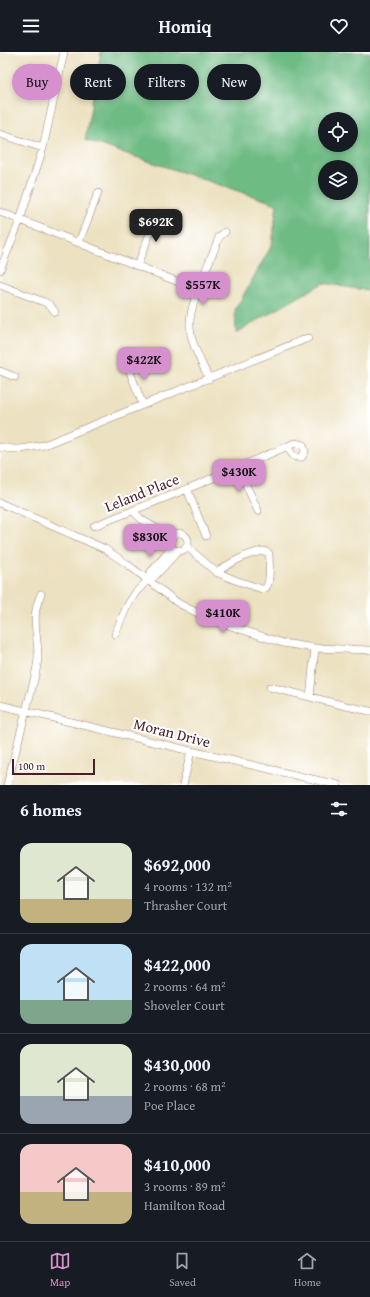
<!DOCTYPE html>
<html lang="en">
<head>
<meta charset="utf-8">
<style>
  body { margin:0; font-family:"Gentium Book Plus",serif; background:#242831; color:#f1f3f6; height:100vh; display:flex; flex-direction:column; font-size:15px; white-space:nowrap }
  * { box-sizing:border-box; margin:0 }
  p { font-size:13px; color:#9ea1a6 }
  .icon { flex:none; width:22px; height:22px; fill:none; stroke:currentColor; stroke-width:2; stroke-linecap:round; stroke-linejoin:round }
  .map { position:relative; height:733px; overflow:hidden }
  .panel { display:flex; flex-direction:column; background:#171b24; flex:1 }
  .panel>* { flex:none }
  .banner { position:absolute; left:12px; top:12px; width:346px; height:36px; display:flex; gap:8px }
  .tools { position:absolute; left:318px; top:60px; display:grid; gap:8px }
  .tools a { display:grid; place-items:center; width:40px; height:40px; border-radius:50%; background:#171b24; box-shadow:0 2px 6px #0003; font-size:20px }
  .scale { position:absolute; left:12px; bottom:10px; width:83px; box-sizing:border-box; padding-left:4px; border:2px solid #4a1f2b; border-top:0; font-size:11px; line-height:14px; white-space:nowrap; color:#4a1f2b; -webkit-text-stroke:3px #fff; paint-order:stroke }
  .price { position:absolute; translate:-50% -34px; padding:0 9px; border-radius:8px; background:#d690ce; color:#111; font-size:13px; line-height:26px; filter:drop-shadow(0 1px 2px #0008) }
  .price::after { content:''; position:absolute; left:50%; top:24px; width:12px; height:9px; margin-left:-6px; background:inherit; clip-path:polygon(0 0,100% 0,50% 100%) }
  .price.active { background:#222; color:#fff }
  ul { padding:0; list-style:none }
  li { display:flex; align-items:center; gap:12px; height:100px; padding:0 20px }
  li+li { border-top:1px solid #363941 }
  li span { display:grid; place-items:center; flex:none; width:112px; height:80px; border-radius:12px; color:#555 }
  li>.icon { margin-inline-start:auto }
  span .icon { width:48px; height:48px; fill:#fffc; stroke-width:1 }
  li b { font-size:17px }
  h2 { display:flex; justify-content:space-between; align-items:center; height:48px; padding:0 20px; font-size:17px }
  .chip { padding:0 14px; border-radius:18px; background:#171b24; box-shadow:0 2px 6px #0003; font-size:14px; line-height:36px }
  .chip.active { background:#d690ce; color:#111 }
  header { display:flex; justify-content:space-between; align-items:center; height:52px; padding:0 20px; background:#171b24; font-size:18px; font-weight:800 }
  .dock { display:flex; justify-content:space-around; align-items:center; height:56px; border-top:1px solid #363941; background:#171b24; font-size:11px; color:#9ea1a6 }
  .dock a { display:grid; justify-items:center; gap:2px }
  .dock .active { color:#d690ce }
  .map>svg:first-child { display:block }
  .forest { fill:#6ebb84; stroke:#5c6d58; fill-rule:evenodd }
  .lines { fill:none; stroke-linecap:round; stroke-linejoin:round }
  .minor-casing { stroke:#9b8076; stroke-width:8 }
  .minor { stroke:#fff; stroke-width:7 }
  .labels { text-anchor:middle; stroke-width:4; stroke-linejoin:round; paint-order:stroke }
  .street-label { font-size:15px; fill:#4a1f2b; stroke:#fff }
</style>
</head>
<body>
<header><svg class="icon" aria-label="menu" viewBox="0 0 24 24"><path d="M4 6h16M4 12h16M4 18h16"/></svg>Homiq<svg class="icon" aria-label="heart" viewBox="0 0 24 24"><path d="M12 20l-8-8c-3-5 5-10 8-4 3-6 11-1 8 4z"/></svg></header>
<div class="map">
<svg width="370" height="733" viewBox="0 0 370 733">
  <rect width="100%" height="100%" fill="#fff"/>
  <filter id="ink" filterUnits="userSpaceOnUse"><feTurbulence type="fractalNoise" baseFrequency=".025" numOctaves="2"/><feDisplacementMap in="SourceGraphic" scale="8" xChannelSelector="R" yChannelSelector="G"/><feConvolveMatrix kernelMatrix="1 2 1 2 8 2 1 2 1" color-interpolation-filters="sRGB"/></filter>
  <filter id="wash" filterUnits="userSpaceOnUse"><feTurbulence type="fractalNoise" baseFrequency=".012" numOctaves="4" result="noise"/><feDisplacementMap in="SourceGraphic" scale="16" xChannelSelector="R" yChannelSelector="G"/><feGaussianBlur stdDeviation="0.9" result="paint"/><feColorMatrix in="noise" values="0 0 0 0 0 0 0 0 0 0 0 0 0 0 0 0 0 1.4 0 .05"/><feComposite in="paint" operator="in"/></filter>
  <g filter="url(#wash)">
    <rect width="100%" height="100%" fill="#ece1c0"/>
    <path class="forest" d="M 101,0 L 370,0 L 370,239 L 323,231 L 236,281 L 235,258 L 272,193 L 277,152 L 85,88 ZM 325,67 L 351,67 L 351,93 L 325,93 ZM 325,115 L 351,115 L 351,141 L 325,141 Z"/>
  </g>
  <g filter="url(#ink)">
    <g class="lines">
      <defs>
        <path id="minor" d="M 31,15 L 59,23
          M 0,82 L 43,96
          M 0,160 L 199,238
          M 79,190 L 98,141
          M 137,214 L 158,161
          M 0,218 L 20,168 L 43,96 L 64,0
          M 0,233 L 44,250 L 50,253 L 55,260
          M 128,310 L 131,323 L 143,353
          M 0,319 L 15,325
          M 209,327 C 202,311 191,293 190,275 C 188,253 211,208 219,185 L 225,180
          M 0,395 C 15,399 29,396 44,393 L 308,286
          M 238,415 L 258,459
          M 187,437 L 206,484
          M 0,451 L 105,497 L 127,512 L 178,551 L 209,567 L 283,591 L 315,596 L 370,598
          M 133,459 L 142,468 L 171,485
          M 94,474 L 187,437 L 295,391 L 303,393 L 305,400 L 302,405 C 293,407 291,401 288,395
          M170 490a9 9 0 1 1 18 0a9 9 0 1 1-18 0Z
          M 186,494 L 216,520
          M 263,499 L 267,500 L 269,502 C 269,510 271,527 267,534 C 266,537 264,537 262,537 L 235,528 L 216,520 C 231,511 247,501 263,499 Z
          M 148,528 L 150,521 L 172,496
          M 115,582 L 127,554 L 136,540 L 148,528 L 154,525 L 179,498
          M 270,635 L 346,654 L 370,659
          M 310,645 L 315,596
          M 0,653 L 191,699 L 338,733
          M 7,733 L 35,624 C 36,618 38,611 38,605 C 38,582 30,565 41,542
          M 183,733 L 191,699"/>
      </defs>
      <use href="#minor" class="minor-casing"/>
      <use href="#minor" class="minor"/>
    </g>
  </g>
  <g class="labels">
    <g class="street-label">
      <text transform="translate(142 441) rotate(-22)" y="5">Leland Place</text>
      <text transform="translate(172 681) rotate(14)" y="5">Moran Drive</text>
    </g>
  </g>
</svg>
<div class="tools">
<a><svg class="icon" aria-label="locate" viewBox="0 0 24 24"><circle cx="12" cy="12" r="6"/><path d="M12 2v4M12 18v4M2 12h4M18 12h4"/></svg></a>
<a><svg class="icon" aria-label="layers" viewBox="0 0 24 24"><path d="M12 4l9 5-9 5-9-5zM3 14l9 5 9-5"/></svg></a>
</div>
<div class="scale">100 m</div>
<b class="price active" style="left:156px;top:191px">$692K</b>
<b class="price" style="left:203px;top:254px">$557K</b>
<b class="price" style="left:144px;top:329px">$422K</b>
<b class="price" style="left:239px;top:441px">$430K</b>
<b class="price" style="left:150px;top:506px">$830K</b>
<b class="price" style="left:223px;top:582px">$410K</b>
<div class="banner">
<a class="chip active">Buy</a>
<a class="chip">Rent</a>
<a class="chip">Filters</a>
<a class="chip">New</a>
</div>
</div>
<section class="panel">
<h2>6 homes<svg class="icon" aria-label="filters" viewBox="0 0 24 24"><path d="M4 7h16M4 17h16"/><circle cx="9" cy="7" r="2"/><circle cx="15" cy="17" r="2"/></svg></h2>
<ul>
<li><span style="background:linear-gradient(#dfe7d0 70%,#c2b280 0)"><svg class="icon" aria-label="home" viewBox="0 0 24 24"><path d="M3 11l9-7 9 7M6 9v11h12V9"/></svg></span><div><b>$692,000</b><p>4 rooms · 132 m²</p><p>Thrasher Court</p></div></li>
<li><span style="background:linear-gradient(#bfe0f5 70%,#7fa58c 0)"><svg class="icon" aria-label="home" viewBox="0 0 24 24"><path d="M3 11l9-7 9 7M6 9v11h12V9"/></svg></span><div><b>$422,000</b><p>2 rooms · 64 m²</p><p>Shoveler Court</p></div></li>
<li><span style="background:linear-gradient(#dfe7d0 65%,#9aa5b1 0)"><svg class="icon" aria-label="home" viewBox="0 0 24 24"><path d="M3 11l9-7 9 7M6 9v11h12V9"/></svg></span><div><b>$430,000</b><p>2 rooms · 68 m²</p><p>Poe Place</p></div></li>
<li><span style="background:linear-gradient(#f6c9c9 60%,#c2b280 0)"><svg class="icon" aria-label="home" viewBox="0 0 24 24"><path d="M3 11l9-7 9 7M6 9v11h12V9"/></svg></span><div><b>$410,000</b><p>3 rooms · 89 m²</p><p>Hamilton Road</p></div></li>
</ul>
</section>
<nav class="dock">
<a class="active"><svg class="icon" aria-label="map" viewBox="0 0 24 24"><path d="M3 6l6-2 6 2 6-2v14l-6 2-6-2-6 2zM9 4v14M15 6v14"/></svg>Map</a>
<a><svg class="icon" aria-label="saved" viewBox="0 0 24 24"><path d="M7 4h10v16l-5-4-5 4z"/></svg>Saved</a>
<a><svg class="icon" aria-label="home" viewBox="0 0 24 24"><path d="M3 11l9-7 9 7M6 9v11h12V9"/></svg>Home</a>
</nav>
</body>
</html>
